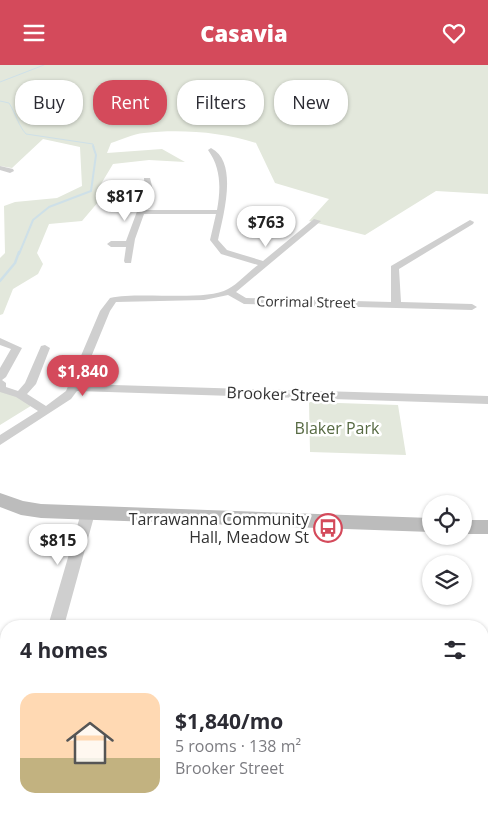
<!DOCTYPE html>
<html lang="en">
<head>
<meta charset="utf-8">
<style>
  body { margin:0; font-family:"Open Sans",sans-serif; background:#f2f2f3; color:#2b2b33; height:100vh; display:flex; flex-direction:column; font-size:19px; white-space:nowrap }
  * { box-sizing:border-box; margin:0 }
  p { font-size:16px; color:#7c7c81 }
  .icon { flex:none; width:28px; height:28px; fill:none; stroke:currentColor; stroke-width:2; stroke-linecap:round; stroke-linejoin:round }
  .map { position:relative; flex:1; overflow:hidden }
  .sheet { position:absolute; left:0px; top:555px; width:489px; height:195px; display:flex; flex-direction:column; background:#fff; border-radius:20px 20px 0 0; box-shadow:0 1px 4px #0004 }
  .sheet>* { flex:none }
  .hud { position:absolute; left:15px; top:15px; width:459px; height:45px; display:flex; gap:10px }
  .controls { position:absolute; left:422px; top:430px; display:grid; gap:10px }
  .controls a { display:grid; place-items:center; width:50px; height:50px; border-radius:50%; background:#fff; box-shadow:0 1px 4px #0004; font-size:25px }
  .price { position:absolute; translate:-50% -42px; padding:0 11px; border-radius:18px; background:#fff; color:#222; font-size:16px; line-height:32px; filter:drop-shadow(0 1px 2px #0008) }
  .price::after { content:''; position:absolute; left:50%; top:30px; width:15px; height:11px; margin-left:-8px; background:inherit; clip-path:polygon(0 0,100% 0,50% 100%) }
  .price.current { background:#d44a5b; color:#fff }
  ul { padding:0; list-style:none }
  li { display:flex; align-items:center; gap:15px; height:125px; padding:0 20px }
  li span { display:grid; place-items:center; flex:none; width:140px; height:100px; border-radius:15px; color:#555 }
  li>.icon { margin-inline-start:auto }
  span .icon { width:60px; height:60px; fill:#fffc; stroke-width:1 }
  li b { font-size:21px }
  h2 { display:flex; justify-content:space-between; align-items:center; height:60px; padding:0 20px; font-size:21px }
  .chip { padding:0 18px; border-radius:20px; background:#fff; box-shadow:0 1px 4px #0004; font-size:18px; line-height:45px }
  .chip.current { background:#d44a5b; color:#fff }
  header { display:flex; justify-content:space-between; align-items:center; height:65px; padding:0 20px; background:#d44a5b; color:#fff; font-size:22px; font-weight:800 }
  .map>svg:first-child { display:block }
  .green { fill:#e3e8dc }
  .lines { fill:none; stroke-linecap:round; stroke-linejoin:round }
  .stream-far2 { stroke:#cee0e8; stroke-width:1 }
  .stream-far1 { stroke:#cee0e8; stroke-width:2 }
  .stream { stroke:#cee0e8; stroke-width:2.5 }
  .street { fill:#cfcfcf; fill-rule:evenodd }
  .secondary { fill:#bcbcbc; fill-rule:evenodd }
  .labels { text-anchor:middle; stroke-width:5; stroke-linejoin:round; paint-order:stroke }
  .far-street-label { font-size:14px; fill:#323232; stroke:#fff }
  .street-label { font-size:16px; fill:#323232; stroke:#fff }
  .park-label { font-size:16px; fill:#576a43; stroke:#fff }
  .poi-label { font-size:16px; fill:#323232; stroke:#fff; text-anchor:end }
</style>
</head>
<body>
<header><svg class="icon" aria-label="menu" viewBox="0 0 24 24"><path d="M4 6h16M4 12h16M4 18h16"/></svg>Casavia<svg class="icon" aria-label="heart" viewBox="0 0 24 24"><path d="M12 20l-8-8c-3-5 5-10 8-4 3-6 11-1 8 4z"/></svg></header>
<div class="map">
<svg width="488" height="750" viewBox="0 0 488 750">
  <rect width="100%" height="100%" fill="#fff"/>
  <path class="green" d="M 0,0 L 488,0 L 488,129 L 436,126 L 365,170 L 309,156 L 329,134 L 275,118 L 256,78 C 222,67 180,64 144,68 C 133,69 121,75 111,78 L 107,88 L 162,84 L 185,97 L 149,95 L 113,99 L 101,119 L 99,136 L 82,156 L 49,159 L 37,188 L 43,199 L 38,209 L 13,224 L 3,249 L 0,250 L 0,193 L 5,188 L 4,141 L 15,137 L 57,133 L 82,121 L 80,82 L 43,74 L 12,103 L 0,101 Z
    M 0,322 L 34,339 L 0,360 Z
    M 309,337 L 398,340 L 406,390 L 310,387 Z"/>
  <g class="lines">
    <path class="stream-far2" d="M 0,17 L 44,0
      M 0,36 L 9,38 C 16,49 18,60 26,69 L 93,79 L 94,82"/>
    <path class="stream-far1" d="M 19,189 L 33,155 L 49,142 L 91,126 L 96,90 L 93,81"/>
    <path class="stream" d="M 0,216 L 15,198 L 19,187"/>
    <path class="street" d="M 211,83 C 239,97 223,151 218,175 L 227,185 L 263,196 L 314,154 L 321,156 L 236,227 L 246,233 L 391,237 L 391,201 L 470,155 L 474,157 L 473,159 L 399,204 L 401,237 L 472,239 L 477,242 L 472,245 L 244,239 L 228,230 L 204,235 L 116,237 L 110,246 L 80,319 L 488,331 L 488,339 L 77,326 L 71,334 L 0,380 L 0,370 L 38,346 L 16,332 L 0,327 L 0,303 L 11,284 L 0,280 L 0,273 L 22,283 L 6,312 L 2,315 L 6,318 L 6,322 L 18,326 L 25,318 L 41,281 L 45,280 L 50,283 L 36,319 L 27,329 L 46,341 L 66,326 L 100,246 L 110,233 C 140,226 205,237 228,224 C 239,218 248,207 258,200 L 221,189 L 210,175 L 216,149 L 144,149 L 135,174 L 131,198 L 125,198 L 124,196 L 126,182 L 111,182 L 107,179 L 111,176 L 126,176 L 145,125 L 144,113 L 150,113 L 153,125 L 146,145 L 217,145 C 221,123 221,103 208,85 Z
      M 0,101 L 13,104 L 14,106 L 10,108 L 0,105 Z
      M 88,443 L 93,444 L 95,448 L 64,561 L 48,561 L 81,448 L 83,444 Z
      M 482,627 L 488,627 L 488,643 L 482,643 Z
      M 6,697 L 6,735 L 0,738 L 0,699 Z
      M 210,744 L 256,744 L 253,750 L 213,750 Z"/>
    <path class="secondary" d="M 0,428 L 23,436 L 41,439 L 431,453 L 431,467 L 41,453 L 21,450 L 0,442 Z
      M 464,455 L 488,455 L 488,469 L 464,469 Z"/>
  </g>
  <defs>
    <symbol id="bus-ring" viewBox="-11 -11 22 22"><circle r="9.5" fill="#fff" stroke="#d44a5b" stroke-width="1.5"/><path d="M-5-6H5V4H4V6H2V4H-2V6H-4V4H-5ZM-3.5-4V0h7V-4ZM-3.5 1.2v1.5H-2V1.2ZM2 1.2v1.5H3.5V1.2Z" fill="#d44a5b"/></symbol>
  </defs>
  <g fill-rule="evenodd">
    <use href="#bus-ring" x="312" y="447" width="32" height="32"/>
  </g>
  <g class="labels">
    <g class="far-street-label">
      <text transform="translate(306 237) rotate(1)" y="5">Corrimal Street</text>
    </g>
    <g class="street-label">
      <text transform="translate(281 329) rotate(2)" y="6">Brooker Street</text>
    </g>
    <g class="park-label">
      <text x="337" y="369">Blaker Park</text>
    </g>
    <g class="poi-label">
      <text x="309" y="460">Tarrawanna Community<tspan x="309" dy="18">Hall, Meadow St</tspan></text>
    </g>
  </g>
</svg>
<div class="controls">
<a><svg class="icon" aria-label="locate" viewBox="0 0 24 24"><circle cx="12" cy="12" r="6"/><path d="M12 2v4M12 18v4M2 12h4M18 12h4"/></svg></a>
<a><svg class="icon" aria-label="layers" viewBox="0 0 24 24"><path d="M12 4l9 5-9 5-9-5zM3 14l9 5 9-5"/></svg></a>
</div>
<b class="price" style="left:125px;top:157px">$817</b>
<b class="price" style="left:266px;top:183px">$763</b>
<b class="price current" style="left:83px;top:332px">$1,840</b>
<b class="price" style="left:58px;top:501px">$815</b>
<div class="hud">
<a class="chip">Buy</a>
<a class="chip current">Rent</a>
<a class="chip">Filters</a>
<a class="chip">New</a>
</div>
<section class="sheet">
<h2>4 homes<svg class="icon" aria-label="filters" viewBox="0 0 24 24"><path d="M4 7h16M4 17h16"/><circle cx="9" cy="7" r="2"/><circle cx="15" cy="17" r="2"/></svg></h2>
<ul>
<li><span style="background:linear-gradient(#ffd9b3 65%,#c2b280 0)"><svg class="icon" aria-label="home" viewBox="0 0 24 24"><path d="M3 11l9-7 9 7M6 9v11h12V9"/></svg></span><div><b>$1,840/mo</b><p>5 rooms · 138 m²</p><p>Brooker Street</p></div></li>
</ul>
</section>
</div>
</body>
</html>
